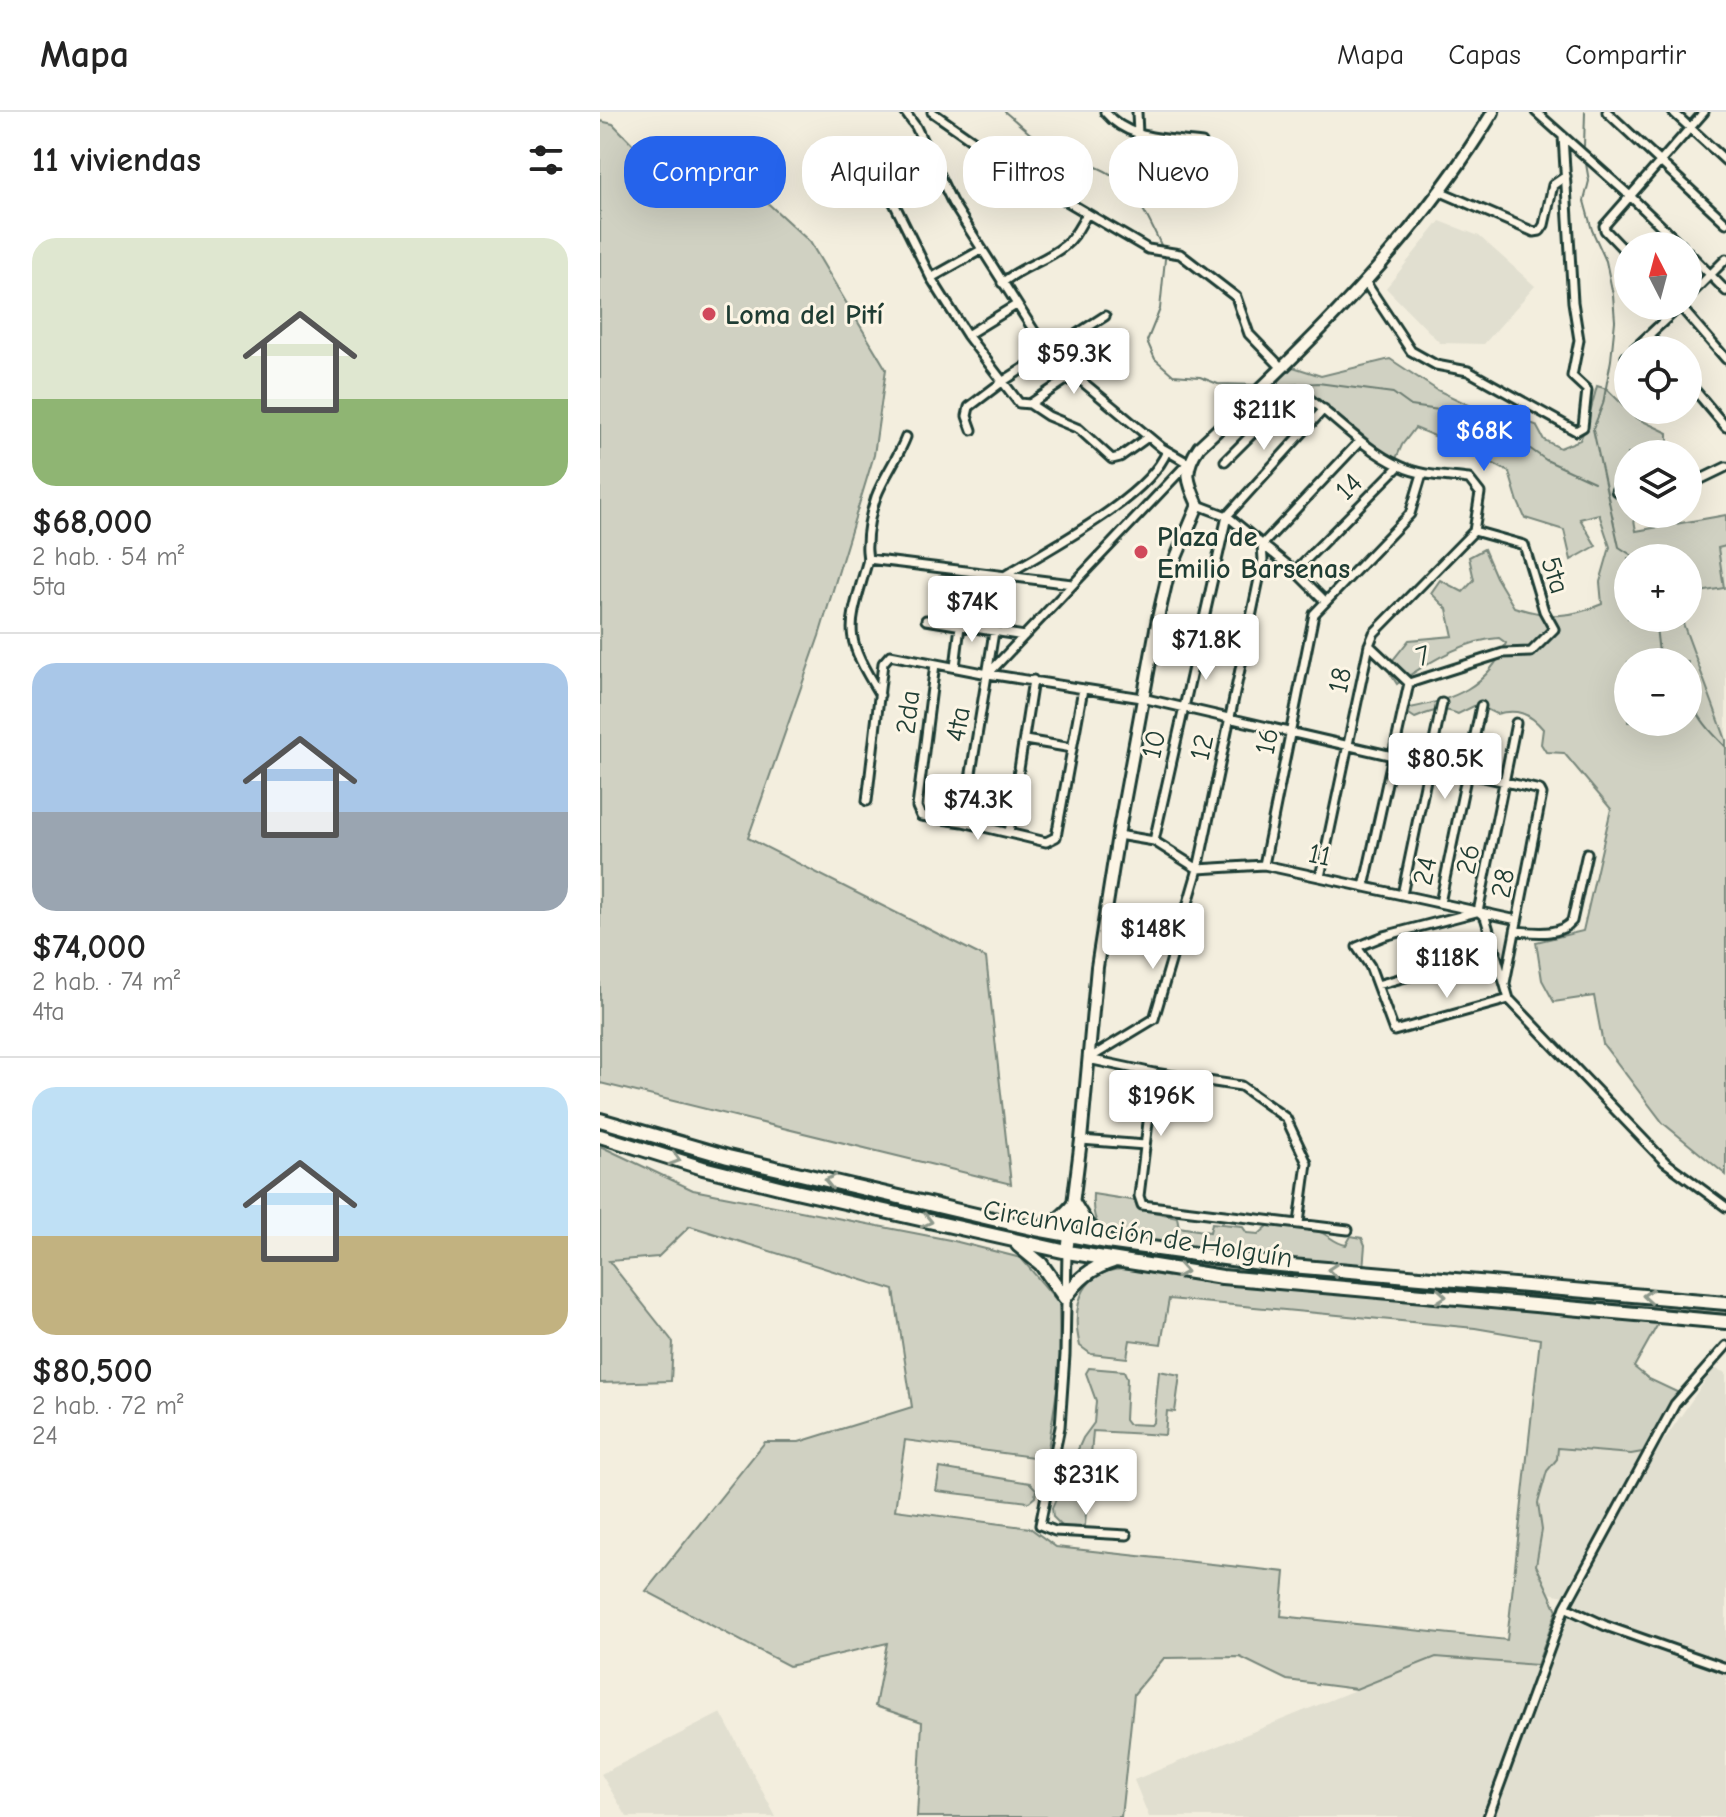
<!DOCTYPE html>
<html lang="es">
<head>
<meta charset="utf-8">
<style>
  body { margin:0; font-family:"Comic Neue",sans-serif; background:#f2f2f2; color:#222; height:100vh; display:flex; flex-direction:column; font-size:30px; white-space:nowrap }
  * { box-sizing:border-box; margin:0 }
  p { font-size:26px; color:#767676 }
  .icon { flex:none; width:44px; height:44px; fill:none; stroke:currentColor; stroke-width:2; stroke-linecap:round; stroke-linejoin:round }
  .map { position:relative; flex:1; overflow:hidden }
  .details { display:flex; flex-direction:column; background:#fff; width:600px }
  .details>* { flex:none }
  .hud { position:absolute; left:24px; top:24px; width:760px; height:72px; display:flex; gap:16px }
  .needle { width:52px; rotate:354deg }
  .tools { position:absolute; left:1014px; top:120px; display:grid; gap:16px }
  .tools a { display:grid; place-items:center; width:88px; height:88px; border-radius:50%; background:#fff; box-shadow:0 8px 32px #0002; font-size:40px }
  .price { position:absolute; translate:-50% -68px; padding:0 18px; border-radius:8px; background:#fff; color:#222; font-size:26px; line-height:52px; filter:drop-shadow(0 2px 4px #0008) }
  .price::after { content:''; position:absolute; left:50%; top:48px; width:24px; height:18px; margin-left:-12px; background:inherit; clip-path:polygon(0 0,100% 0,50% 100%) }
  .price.on { background:#2563eb; color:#fff }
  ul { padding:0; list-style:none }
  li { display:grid; align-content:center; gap:16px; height:424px; padding:0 32px }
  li+li { border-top:2px solid #e0e0e0 }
  li span { display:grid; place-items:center; height:248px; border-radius:24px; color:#555 }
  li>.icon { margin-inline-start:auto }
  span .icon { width:144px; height:144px; fill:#fffc; stroke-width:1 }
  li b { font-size:34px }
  h2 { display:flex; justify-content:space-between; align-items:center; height:96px; padding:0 32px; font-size:34px }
  .tag { padding:0 28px; border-radius:32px; background:#fff; box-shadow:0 8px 32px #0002; font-size:28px; line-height:72px }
  .tag.on { background:#2563eb; color:#fff }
  header { display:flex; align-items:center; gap:48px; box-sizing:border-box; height:112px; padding:0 40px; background:#fff; border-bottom:2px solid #e0e0e0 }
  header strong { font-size:38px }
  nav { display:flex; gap:44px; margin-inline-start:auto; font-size:28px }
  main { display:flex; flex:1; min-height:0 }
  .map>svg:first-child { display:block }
  .built { fill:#e1dfd0 }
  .green { fill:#d0d1c2; stroke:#78877b; stroke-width:2; fill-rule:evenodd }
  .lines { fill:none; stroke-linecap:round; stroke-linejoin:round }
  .stream { stroke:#6c7d72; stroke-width:2 }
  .street-casing { stroke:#1f3d34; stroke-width:13 }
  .secondary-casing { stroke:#1f3d34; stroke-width:16 }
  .highway-casing { stroke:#1f3d34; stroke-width:18 }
  .street { stroke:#fcf5e5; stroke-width:7 }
  .secondary { stroke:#fcf5e5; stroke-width:10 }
  .highway { stroke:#fcf5e5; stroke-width:12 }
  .oneway { stroke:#8e998c }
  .poi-dot { fill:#d1495b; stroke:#fcf5e5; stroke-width:3 }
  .labels { text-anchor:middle; stroke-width:6; stroke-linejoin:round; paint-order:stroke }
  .poi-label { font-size:28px; font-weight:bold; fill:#1f3d34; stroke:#fcf5e5; text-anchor:start }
  .street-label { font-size:28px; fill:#1f3d34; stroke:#fcf5e5 }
</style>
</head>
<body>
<header>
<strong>Mapa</strong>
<nav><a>Mapa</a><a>Capas</a><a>Compartir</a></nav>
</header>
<main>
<section class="details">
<h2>11 viviendas<svg class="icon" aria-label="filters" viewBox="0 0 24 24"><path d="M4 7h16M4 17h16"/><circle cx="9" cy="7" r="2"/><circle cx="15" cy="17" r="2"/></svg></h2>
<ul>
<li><span style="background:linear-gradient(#dfe7d0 65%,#8fb573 0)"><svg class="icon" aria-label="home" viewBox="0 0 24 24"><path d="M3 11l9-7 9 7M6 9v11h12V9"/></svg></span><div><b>$68,000</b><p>2 hab. · 54 m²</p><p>5ta</p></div></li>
<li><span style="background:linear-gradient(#a9c7e8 60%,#9aa5b1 0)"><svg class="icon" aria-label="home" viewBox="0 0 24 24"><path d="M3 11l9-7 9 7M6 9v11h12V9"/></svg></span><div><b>$74,000</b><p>2 hab. · 74 m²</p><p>4ta</p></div></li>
<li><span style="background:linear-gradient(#bfe0f5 60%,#c2b280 0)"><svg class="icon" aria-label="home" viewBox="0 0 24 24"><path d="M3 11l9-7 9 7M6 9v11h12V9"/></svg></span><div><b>$80,500</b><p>2 hab. · 72 m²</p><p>24</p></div></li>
</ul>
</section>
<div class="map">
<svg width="1126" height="1705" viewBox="0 0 1126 1705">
  <rect width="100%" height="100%" fill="#f3eede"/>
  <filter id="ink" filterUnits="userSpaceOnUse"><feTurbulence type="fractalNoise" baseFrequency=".0125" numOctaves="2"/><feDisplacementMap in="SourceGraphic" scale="16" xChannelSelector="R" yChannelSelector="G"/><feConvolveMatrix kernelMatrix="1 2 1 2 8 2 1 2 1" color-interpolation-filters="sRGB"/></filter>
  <g filter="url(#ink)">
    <path class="built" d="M 840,109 L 879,124 L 935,174 L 884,232 L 840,231 L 786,176 Z
      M 1126,434 L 1126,631 L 1081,506 L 1088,506 L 1088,482 L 1124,476 L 1118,435 Z
      M 1114,1256 L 1126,1261 L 1126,1705 L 549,1705 L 534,1668 L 836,1545 L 949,1554 L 976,1487 L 1053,1344 Z
      M 930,1327 L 1048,1339 L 970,1485 L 913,1474 Z
      M 121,1601 L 176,1705 L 27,1705 L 1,1662 Z"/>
    <path class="green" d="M 0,9 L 13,12 L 59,59 L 137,63 L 210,130 L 286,257 L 274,343 L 219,524 L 148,726 L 386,846 L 411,1072 L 0,971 Z
      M 790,247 L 837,278 L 907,311 L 915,306 L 936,313 L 944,328 L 960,336 L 980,328 L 987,312 L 997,274 L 1007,277 L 1036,306 L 1068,321 L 1068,342 L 1028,342 L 1028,402 L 1033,402 L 1036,419 L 1126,403 L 1126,434 L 1118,436 L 1124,476 L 1088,482 L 1088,446 L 1028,446 L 1028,506 L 1081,506 L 1126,628 L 1126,1063 L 1063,1011 L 1003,932 L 994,884 L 954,890 L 942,868 L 936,830 L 983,819 L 1011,697 L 964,641 L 946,640 L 941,632 L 943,617 C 929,600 916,597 896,602 L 884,596 L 882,590 L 858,602 C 842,594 830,600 815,606 L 809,602 L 810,596 C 853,588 888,575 906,531 L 899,526 C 865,528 825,552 797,572 L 790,561 L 793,548 L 809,528 L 853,524 L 847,497 L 831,481 L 840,468 L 863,480 L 874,468 L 869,445 L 884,437 L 896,465 L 914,495 C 950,506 967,507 1002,492 L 1000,470 L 1010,435 L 999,402 L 980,407 L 996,434 L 971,448 L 964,418 L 925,406 L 918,390 L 909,360 L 864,336 L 815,316 L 802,333 L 795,349 L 711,282 L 695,279 L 677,286 L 670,281 L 690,254 L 721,264 ZM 1028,550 L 1088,550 L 1088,610 L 1028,610 Z
      M 0,1016 L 147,1058 L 445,1125 L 459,1131 L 456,1133 L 145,1063 L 0,1020 Z
      M 0,1034 L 93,1078 L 350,1128 L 421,1146 L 459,1191 L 460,1259 L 448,1337 L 440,1346 L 305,1328 L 295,1398 L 430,1416 L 456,1435 L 685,1460 L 681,1504 L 907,1528 L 940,1227 L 875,1216 L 569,1187 L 561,1232 L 530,1228 L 527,1246 L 491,1242 L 480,1234 C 473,1206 475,1169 509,1159 C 526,1154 545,1161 563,1164 C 577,1165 591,1166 605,1167 C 756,1177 907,1195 1058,1212 L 1034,1255 L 1049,1267 L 1081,1282 L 1048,1339 L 1031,1342 L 958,1336 L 957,1347 L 947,1359 L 938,1391 L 942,1418 L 936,1453 L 957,1498 L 937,1553 L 836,1545 L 756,1577 L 687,1568 L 640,1545 L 564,1546 L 534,1582 L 521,1705 L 317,1705 L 322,1610 L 275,1594 L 287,1531 L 189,1554 L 46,1479 L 165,1330 L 199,1330 L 312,1295 L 294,1178 L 90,1114 L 58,1145 L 9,1149 L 73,1230 L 71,1269 L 0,1271 Z
      M 493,1082 L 537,1089 L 539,1097 L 577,1105 L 579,1115 L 610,1120 L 612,1111 L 642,1114 L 647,1121 L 659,1122 L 669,1113 C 684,1115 702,1115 717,1119 C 729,1122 733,1131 746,1133 L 751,1124 L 762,1126 L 765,1133 L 763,1157 L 531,1131 C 502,1122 491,1115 493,1082 Z
      M 476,1134 L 600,1152 L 1126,1198 L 1126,1202 C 909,1181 690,1173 475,1136 Z
      M 489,1256 L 524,1259 L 527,1266 L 525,1308 L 528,1312 L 551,1313 L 554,1309 L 559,1259 L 580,1263 L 575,1300 L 567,1299 L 565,1323 L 493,1319 L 485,1413 L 478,1416 L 463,1415 L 453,1405 L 452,1396 L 483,1326 L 494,1311 L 496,1289 L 486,1261 Z
      M 340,1356 L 430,1371 L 436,1377 L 435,1385 L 429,1390 L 336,1379 Z"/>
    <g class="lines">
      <path class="stream" d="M 405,0 C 422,14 440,32 459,44 C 470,51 482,50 494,54 C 532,68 545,99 561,133
        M 984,34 L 985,0
        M 985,46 L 989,69 L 984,89 L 992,118 L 1006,149 L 1013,183 L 1015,209 L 1011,248 L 1003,292 L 993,317 L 1019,435 L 1036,446
        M 565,147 L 560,197 L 547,229 L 555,247 L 573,263 L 600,265 L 618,272 L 658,273
        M 668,275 L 682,278 L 689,273 L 718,271 L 793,281 L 811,294 L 860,301 L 892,319 L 922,331 L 946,348 L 994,370
        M 1055,506 L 1059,541 L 1067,550
        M 1088,572 C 1093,580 1092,590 1096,598 C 1103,612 1115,624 1126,635"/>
      <defs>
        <path id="street" d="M 305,0 L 316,15 L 352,90 L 448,241 L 562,336 L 588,351 L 388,562
          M 332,0 L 422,63 L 548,137 L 580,142 L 636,185 L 649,222 L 682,256
          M 505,0 C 529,29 567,26 602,31
          M 537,0 L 538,23
          M 936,0 L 1029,83 L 1082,134
          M 1007,0 L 1126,111
          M 1073,0 L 1126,49
          M 336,60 L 286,72 L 287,77 L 331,166 L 367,223 L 419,291 L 430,292 L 473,263
          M 839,79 L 934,120 L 940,119 L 944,113 L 953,73 L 966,64
          M 1088,140 L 1126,179
          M 1028,142 L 1005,118 L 1004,114 L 1104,0
          M 331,166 L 381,138
          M 402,171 C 422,154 446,149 464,134 C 475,126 480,113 487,102
          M 766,171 L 811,239 L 836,253 L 868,259 L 976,319 L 983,315 L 987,278 L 972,264 L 979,228 L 973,190 L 963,24
          M 1088,185 L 1126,147
          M 367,223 L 416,193
          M 1049,223 L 1061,238
          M 1033,238 L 1080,194 L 1126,247
          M 1026,245 L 1028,243
          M 1088,270 L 1126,315
          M 430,292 L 448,304 L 479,317 L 512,347 L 520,345 L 548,325
          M 641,295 L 661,314
          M 372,318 L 367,304 L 369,295 L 402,270 L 505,204
          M 625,349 L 690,284 L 703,282 C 735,305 763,337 800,354 C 821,364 846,364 869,367 L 880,381 L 874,419
          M 1088,370 L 1095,370 L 1126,355
          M 1016,379 L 1028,376
          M 598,393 L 627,404 L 695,459 L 725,489
          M 268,447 L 472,472
          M 695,459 L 799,354
          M 406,463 C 450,436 548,386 567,339
          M 326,508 L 424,524
          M 769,533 L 809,571
          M 335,552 L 317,695 L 321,704 L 363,710 L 446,730 L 456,725 L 483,577
          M 355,555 L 360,514
          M 809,571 L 903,541 L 931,540 L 954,517 L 944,499 L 924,433 L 874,419
          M 280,583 C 242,521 248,519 267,451 C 269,445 266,440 267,433 C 267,418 271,400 276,385 C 284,364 298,346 306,325
          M 425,628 L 472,636
          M 267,689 L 283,551 L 290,543 L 388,562 L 542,586 L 940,678 L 942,682 L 905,871
          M 363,710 L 394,520
          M 409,721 L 433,568
          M 518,723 L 554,729 L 598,757 L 664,753 L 917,808
          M 554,729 L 627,404 L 724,297
          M 664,753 L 714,502 L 810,402 L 822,362
          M 720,765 L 769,533 L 774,521 L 874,419
          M 764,775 L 809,571
          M 802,783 L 842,591
          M 840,791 L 881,594
          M 876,800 L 784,824 L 757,835 L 770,854 L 794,919 L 909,887
          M 878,800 L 916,611
          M 880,801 L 885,805 L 909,887 L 1065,1050 L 1126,1095
          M 915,819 C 933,820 959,825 972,809 L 987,741
          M 777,873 L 896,840
          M 488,947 L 554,907 L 598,757 L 663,448 L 662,433 L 760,329
          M 488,947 L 554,961 L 641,974 L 686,1006 L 707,1051 L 699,1111
          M 554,961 L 539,1084 L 542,1093 L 748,1118
          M 481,1028 L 545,1033
          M 467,1140 L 465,1243 L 460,1315 L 440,1413 L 455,1419 L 527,1423
          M 965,1495 L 1006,1514 L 1126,1556
          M 888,1705 L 965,1495 L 1075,1292 L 1126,1234"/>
        <path id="secondary" d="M 467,1140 L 481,1028 L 497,855 L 518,723 L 558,506 L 567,467 L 598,393 C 587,369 583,358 599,335 C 709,233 815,129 893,0"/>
        <path id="highway" d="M 0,1008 L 128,1045 L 436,1117 L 507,1130 L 668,1152 L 1126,1191
          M 0,1024 L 103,1056 L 191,1078 L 467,1140 L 622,1165 L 1126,1210
          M 441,1115 C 456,1111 464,1104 474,1092 L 487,1113 L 505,1128
          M 418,1133 L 441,1152 L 465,1186 C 478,1167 491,1156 513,1149"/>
      </defs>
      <use href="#street" class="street-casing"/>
      <use href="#secondary" class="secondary-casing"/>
      <use href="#highway" class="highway-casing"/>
      <use href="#street" class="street"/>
      <use href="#secondary" class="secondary"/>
      <use href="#highway" class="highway"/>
    </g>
    <defs><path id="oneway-chevron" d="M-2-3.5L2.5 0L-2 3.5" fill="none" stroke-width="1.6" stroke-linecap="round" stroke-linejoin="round" transform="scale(2)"/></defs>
    <g class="oneway">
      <use href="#oneway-chevron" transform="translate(75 1047) rotate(17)"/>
      <use href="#oneway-chevron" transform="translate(230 1069) rotate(-167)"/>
      <use href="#oneway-chevron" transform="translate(327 1109) rotate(13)"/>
      <use href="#oneway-chevron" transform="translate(733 1158) rotate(-175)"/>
      <use href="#oneway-chevron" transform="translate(582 1159) rotate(9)"/>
      <use href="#oneway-chevron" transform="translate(841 1184) rotate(5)"/>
      <use href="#oneway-chevron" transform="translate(1048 1184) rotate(-175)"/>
    </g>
  </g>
  <g class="poi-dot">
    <circle cx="109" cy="202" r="8"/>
    <circle cx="541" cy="440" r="8"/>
  </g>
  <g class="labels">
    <g class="poi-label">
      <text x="125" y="212">Loma del Pití</text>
      <text x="557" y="434">Plaza de<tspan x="557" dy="32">Emilio Barsenas</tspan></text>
    </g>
    <g class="street-label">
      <text transform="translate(748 374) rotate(-45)" y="10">14</text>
      <text transform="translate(956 463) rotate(72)" y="10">5ta</text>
      <text transform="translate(823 543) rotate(-18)" y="10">7</text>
      <text transform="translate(739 568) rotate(-78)" y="10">18</text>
      <text transform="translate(307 600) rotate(-83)" y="10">2da</text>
      <text transform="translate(357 612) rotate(-80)" y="10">4ta</text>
      <text transform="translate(666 629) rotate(-79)" y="10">16</text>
      <text transform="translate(553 632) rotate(-77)" y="10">10</text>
      <text transform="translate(601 635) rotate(-78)" y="10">12</text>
      <text transform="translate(720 742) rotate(12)" y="10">11</text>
      <text transform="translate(867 747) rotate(-78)" y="10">26</text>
      <text transform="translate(824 759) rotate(-78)" y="10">24</text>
      <text transform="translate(902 771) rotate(-79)" y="10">28</text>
      <text transform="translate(538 1121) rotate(9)" y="10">Circunvalación de Holguín</text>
    </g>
  </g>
</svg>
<div class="tools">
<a><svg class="needle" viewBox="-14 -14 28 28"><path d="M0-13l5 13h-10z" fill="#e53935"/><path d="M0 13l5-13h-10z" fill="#767676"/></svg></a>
<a><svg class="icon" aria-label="locate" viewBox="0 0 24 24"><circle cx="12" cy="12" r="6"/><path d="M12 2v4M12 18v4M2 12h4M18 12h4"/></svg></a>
<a><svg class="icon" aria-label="layers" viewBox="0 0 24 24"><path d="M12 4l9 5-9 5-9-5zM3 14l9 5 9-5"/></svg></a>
<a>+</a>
<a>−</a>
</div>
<b class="price" style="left:474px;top:284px">$59.3K</b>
<b class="price" style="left:664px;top:340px">$211K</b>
<b class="price on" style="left:884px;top:361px">$68K</b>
<b class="price" style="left:372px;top:532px">$74K</b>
<b class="price" style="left:606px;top:570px">$71.8K</b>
<b class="price" style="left:845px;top:689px">$80.5K</b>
<b class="price" style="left:378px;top:730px">$74.3K</b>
<b class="price" style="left:553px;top:859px">$148K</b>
<b class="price" style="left:847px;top:888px">$118K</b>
<b class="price" style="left:561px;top:1026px">$196K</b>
<b class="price" style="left:486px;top:1405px">$231K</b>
<div class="hud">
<a class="tag on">Comprar</a>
<a class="tag">Alquilar</a>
<a class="tag">Filtros</a>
<a class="tag">Nuevo</a>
</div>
</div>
</main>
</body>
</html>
